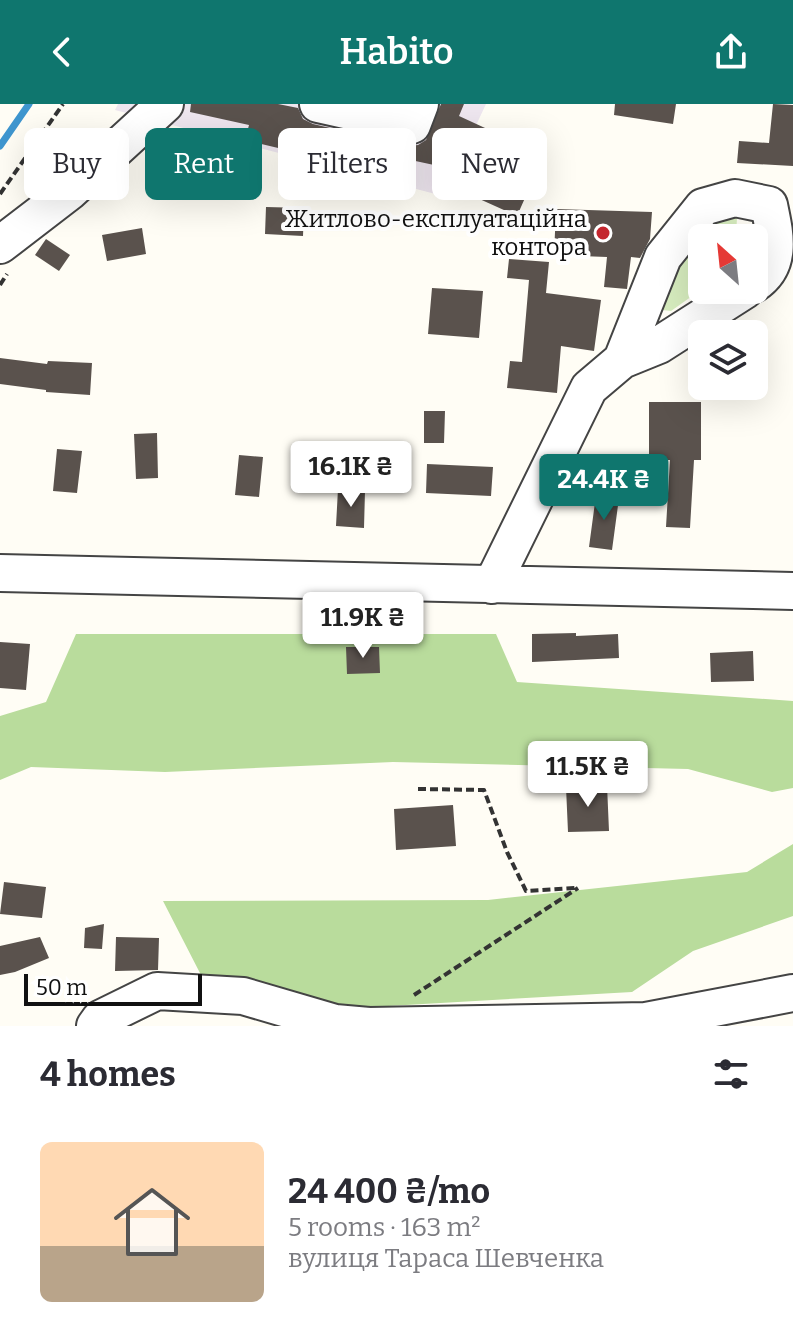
<!DOCTYPE html>
<html lang="en">
<head>
<meta charset="utf-8">
<style>
  body { margin:0; font-family:Bitter,serif; background:#f2f2f3; color:#2b2b33; height:100vh; display:flex; flex-direction:column; font-size:30px; white-space:nowrap }
  * { box-sizing:border-box; margin:0 }
  p { font-size:26px; color:#7c7c81 }
  .icon { flex:none; width:44px; height:44px; fill:none; stroke:currentColor; stroke-width:2; stroke-linecap:round; stroke-linejoin:round }
  .map { position:relative; height:922px; overflow:hidden }
  .drawer { display:flex; flex-direction:column; background:#fff; flex:1 }
  .drawer>* { flex:none }
  .banner { position:absolute; left:24px; top:24px; width:746px; height:72px; display:flex; gap:16px }
  .needle { width:52px; rotate:333deg }
  .tools { position:absolute; left:688px; top:120px; display:grid; gap:16px }
  .tools a { display:grid; place-items:center; width:80px; height:80px; border-radius:12px; background:#fff; box-shadow:0 8px 32px #0002; font-size:40px }
  .scale { position:absolute; left:24px; bottom:20px; width:178px; box-sizing:border-box; padding-left:8px; border:4px solid #111; border-top:0; font-size:22px; line-height:28px; white-space:nowrap; color:#111; -webkit-text-stroke:6px #fff; paint-order:stroke }
  .price { position:absolute; translate:-50% -68px; padding:0 18px; border-radius:8px; background:#fff; color:#222; font-size:26px; line-height:52px; filter:drop-shadow(0 2px 4px #0008) }
  .price::after { content:''; position:absolute; left:50%; top:48px; width:24px; height:18px; margin-left:-12px; background:inherit; clip-path:polygon(0 0,100% 0,50% 100%) }
  .price.selected { background:#0f766e; color:#fff }
  ul { padding:0; list-style:none }
  li { display:flex; align-items:center; gap:24px; height:200px; padding:0 40px }
  li+li { border-top:2px solid #e1e1e2 }
  li span { display:grid; place-items:center; flex:none; width:224px; height:160px; border-radius:12px; color:#555 }
  li>.icon { margin-inline-start:auto }
  span .icon { width:96px; height:96px; fill:#fffc; stroke-width:1 }
  li b { font-size:34px }
  h2 { display:flex; justify-content:space-between; align-items:center; height:96px; padding:0 40px; font-size:34px }
  .chip { padding:0 28px; border-radius:12px; background:#fff; box-shadow:0 8px 32px #0002; font-size:28px; line-height:72px }
  .chip.selected { background:#0f766e; color:#fff }
  header { display:flex; justify-content:space-between; align-items:center; height:104px; padding:0 40px; background:#0f766e; color:#fff; font-size:36px; font-weight:600 }
  .map>svg:first-child { display:block }
  .industrial { fill:#eee6ef }
  .green { fill:#d5ebbd }
  .forest { fill:#b9dc9c }
  .lines { fill:none; stroke-linecap:round; stroke-linejoin:round }
  .stream { stroke:#3f96cf; stroke-width:7 }
  .building { fill:#5a524d }
  .minor-casing { stroke:#444; stroke-width:40 }
  .path { stroke:#333; stroke-width:4; stroke-dasharray:8 4; stroke-linecap:butt }
  .minor { stroke:#fff; stroke-width:36 }
  .poi-dot { fill:#c4262e; stroke:#fff; stroke-width:3 }
  .labels { text-anchor:middle; stroke-width:8; stroke-linejoin:round; paint-order:stroke }
  .poi-label { font-size:24px; fill:#111; stroke:#fff; text-anchor:end }
</style>
</head>
<body>
<header><svg class="icon" aria-label="back" viewBox="0 0 24 24"><path d="M15 5l-7 7 7 7"/></svg>Habito<svg class="icon" aria-label="share" viewBox="0 0 24 24"><path d="M12 15V3M7 8l5-5 5 5M5 13v7h14v-7"/></svg></header>
<div class="map">
<svg width="793" height="922" viewBox="0 0 793 922">
  <rect width="100%" height="100%" fill="#fffdf5"/>
  <path class="industrial" d="M 118,0 L 486,0 L 443,92 L 115,6 Z"/>
  <path class="green" d="M 711,108 L 737,113 L 736,134 L 702,134 L 702,185 L 671,207 L 662,206 L 668,158 Z"/>
  <path class="forest" d="M 76,530 L 496,530 L 517,578 L 793,597 L 793,684 L 772,688 L 688,665 L 393,658 L 165,668 L 31,663 L 0,676 L 0,612 L 46,598 Z
    M 793,740 L 793,812 L 693,847 L 632,888 L 336,905 L 202,873 L 163,797 L 488,796 L 747,768 Z"/>
  <g class="lines">
    <path class="stream" d="M 0,42 L 29,0"/>
  </g>
  <path class="building" d="M 191,0 L 278,0 L 298,4 L 303,15 L 313,20 L 408,42 L 418,41 L 426,36 L 441,0 L 464,0 L 459,12 L 544,51 L 517,112 L 455,84 L 462,67 L 299,32 L 295,48 L 245,36 L 249,21 L 190,8 Z
    M 615,0 L 676,0 L 673,20 L 614,11 Z
    M 773,0 L 793,1 L 793,62 L 737,59 L 739,37 L 769,39 Z
    M 239,58 L 240,86 L 203,88 L 202,60 Z
    M 266,103 L 304,104 L 303,132 L 265,130 Z
    M 556,105 L 652,108 L 650,135 L 640,154 L 631,153 L 627,185 L 604,183 L 607,153 L 554,151 Z
    M 142,124 L 146,150 L 107,157 L 102,131 Z
    M 46,135 L 70,151 L 59,167 L 35,151 Z
    M 509,155 L 549,158 L 546,189 L 601,196 L 594,247 L 561,242 L 557,289 L 507,284 L 510,257 L 522,258 L 529,176 L 507,174 Z
    M 432,184 L 483,187 L 479,234 L 428,230 Z
    M 0,254 L 47,260 L 48,257 L 92,259 L 90,291 L 46,288 L 46,286 L 0,280 Z
    M 649,298 L 701,298 L 701,356 L 694,356 L 690,424 L 666,423 L 670,356 L 649,356 Z
    M 424,307 L 445,307 L 444,339 L 424,339 Z
    M 157,329 L 158,374 L 136,375 L 134,330 Z
    M 57,345 L 82,347 L 77,389 L 53,387 Z
    M 239,351 L 263,353 L 259,393 L 235,391 Z
    M 427,360 L 493,363 L 491,392 L 426,389 Z
    M 338,385 L 365,387 L 364,424 L 336,422 Z
    M 596,391 L 619,394 L 612,446 L 589,443 Z
    M 576,529 L 576,532 L 618,530 L 619,554 L 532,558 L 532,530 Z
    M 0,538 L 30,540 L 26,586 L 0,584 Z
    M 346,543 L 379,543 L 380,569 L 347,570 Z
    M 753,547 L 754,577 L 711,578 L 710,549 Z
    M 607,681 L 609,727 L 568,728 L 566,683 Z
    M 453,701 L 456,742 L 396,746 L 394,705 Z
    M 4,778 L 46,783 L 42,814 L 0,810 Z
    M 104,820 L 102,845 L 84,844 L 85,824 Z
    M 40,833 L 49,854 L 15,868 L 0,871 L 0,842 Z
    M 116,833 L 159,834 L 158,866 L 115,867 Z"/>
  <g class="lines">
    <defs>
      <path id="minor" d="M 318,0 L 412,21 L 420,0
        M 0,141 L 69,88 L 165,0
        M 622,256 L 663,153 L 703,103 L 735,94 L 769,101 C 775,130 783,161 754,180
        M 0,469 L 793,487
        M 492,481 L 589,284 L 622,256 L 659,241 L 745,186
        M 95,922 L 100,915 L 157,887 L 243,892 L 335,919 L 369,922 L 646,917 L 793,889"/>
    </defs>
    <use href="#minor" class="minor-casing"/>
    <path class="path" d="M 146,60 L 181,47 L 213,52
      M 0,90 L 63,0
      M 0,181 L 7,170
      M 311,508 L 415,511
      M 418,685 L 484,686 L 507,748 L 526,787 L 576,784
      M 414,891 L 578,784"/>
    <use href="#minor" class="minor"/>
  </g>
  <circle class="poi-dot" cx="603" cy="129" r="8"/>
  <g class="labels">
    <g class="poi-label">
      <text x="587" y="123">Житлово-експлуатаційна<tspan x="587" dy="28">контора</tspan></text>
    </g>
  </g>
</svg>
<div class="tools">
<a><svg class="needle" viewBox="-14 -14 28 28"><path d="M0-13l5 13h-10z" fill="#e53935"/><path d="M0 13l5-13h-10z" fill="#7c7c81"/></svg></a>
<a><svg class="icon" aria-label="layers" viewBox="0 0 24 24"><path d="M12 4l9 5-9 5-9-5zM3 14l9 5 9-5"/></svg></a>
</div>
<div class="scale">50 m</div>
<b class="price" style="left:351px;top:405px">16.1K ₴</b>
<b class="price selected" style="left:604px;top:418px">24.4K ₴</b>
<b class="price" style="left:363px;top:556px">11.9K ₴</b>
<b class="price" style="left:588px;top:705px">11.5K ₴</b>
<div class="banner">
<a class="chip">Buy</a>
<a class="chip selected">Rent</a>
<a class="chip">Filters</a>
<a class="chip">New</a>
</div>
</div>
<section class="drawer">
<h2>4 homes<svg class="icon" aria-label="filters" viewBox="0 0 24 24"><path d="M4 7h16M4 17h16"/><circle cx="9" cy="7" r="2"/><circle cx="15" cy="17" r="2"/></svg></h2>
<ul>
<li><span style="background:linear-gradient(#ffd9b3 65%,#b9a48a 0)"><svg class="icon" aria-label="home" viewBox="0 0 24 24"><path d="M3 11l9-7 9 7M6 9v11h12V9"/></svg></span><div><b>24 400 ₴/mo</b><p>5 rooms · 163 m²</p><p>вулиця Тараса Шевченка</p></div></li>
</ul>
</section>
</body>
</html>
